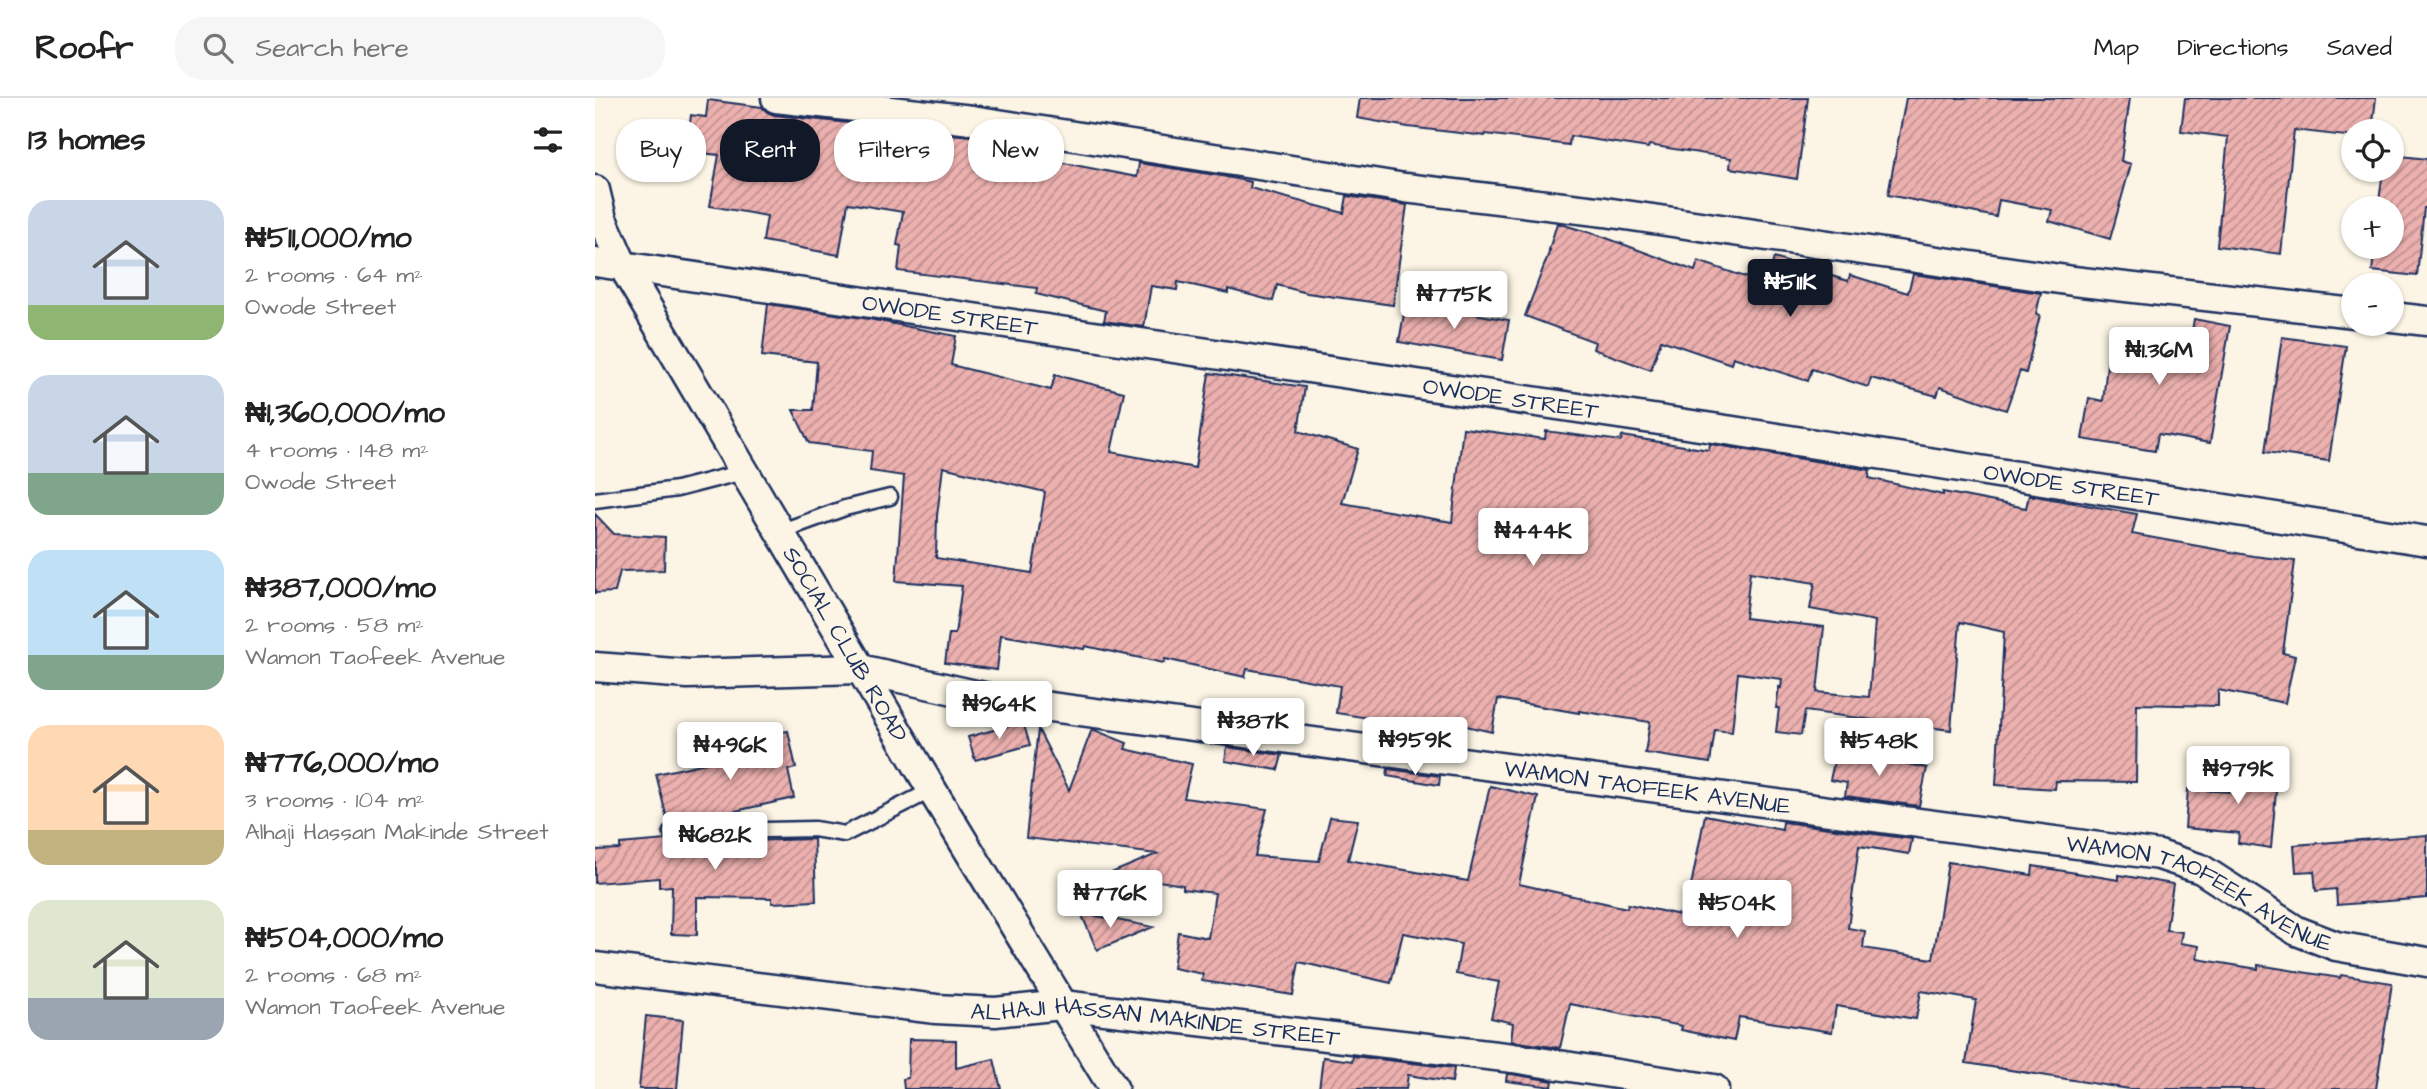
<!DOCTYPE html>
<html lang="en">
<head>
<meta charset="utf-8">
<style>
  body { margin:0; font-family:"Architects Daughter",sans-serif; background:#f6f6f6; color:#222; height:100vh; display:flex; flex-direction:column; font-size:26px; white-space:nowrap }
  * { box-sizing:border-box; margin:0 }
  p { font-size:23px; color:#767676 }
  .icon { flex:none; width:38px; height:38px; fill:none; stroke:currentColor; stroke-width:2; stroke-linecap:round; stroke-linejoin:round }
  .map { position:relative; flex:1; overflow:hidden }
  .details { display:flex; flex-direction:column; background:#fff; width:595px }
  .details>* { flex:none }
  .guide { position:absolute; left:21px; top:21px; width:665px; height:63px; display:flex; gap:14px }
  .fabs { position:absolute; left:1746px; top:21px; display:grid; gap:14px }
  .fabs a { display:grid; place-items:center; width:63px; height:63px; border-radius:50%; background:#fff; box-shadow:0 2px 5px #0004; font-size:35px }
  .price { position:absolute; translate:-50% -60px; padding:0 16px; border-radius:7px; background:#fff; color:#222; font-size:23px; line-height:46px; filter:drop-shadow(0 2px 4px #0008) }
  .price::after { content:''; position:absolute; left:50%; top:42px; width:21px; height:16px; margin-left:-10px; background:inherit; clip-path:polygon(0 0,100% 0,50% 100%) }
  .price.active { background:#111827; color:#fff }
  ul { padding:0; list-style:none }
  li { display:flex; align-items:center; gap:21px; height:175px; padding:0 28px }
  li span { display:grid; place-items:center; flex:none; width:196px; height:140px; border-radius:21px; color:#555 }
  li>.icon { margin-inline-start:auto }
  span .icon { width:84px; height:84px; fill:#fffc; stroke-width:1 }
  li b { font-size:30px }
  h2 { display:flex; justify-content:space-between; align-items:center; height:84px; padding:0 28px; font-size:30px }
  .tag { padding:0 24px; border-radius:28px; background:#fff; box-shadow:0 2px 5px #0004; font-size:24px; line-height:63px }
  .tag.active { background:#111827; color:#fff }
  header { display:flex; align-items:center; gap:42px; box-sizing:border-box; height:98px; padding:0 35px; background:#fff; border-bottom:2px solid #e0e0e0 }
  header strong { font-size:33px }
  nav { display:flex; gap:38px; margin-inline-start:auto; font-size:24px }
  .search { width:490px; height:63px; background:#f6f6f6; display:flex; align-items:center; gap:18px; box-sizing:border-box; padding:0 24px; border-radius:28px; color:#767676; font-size:26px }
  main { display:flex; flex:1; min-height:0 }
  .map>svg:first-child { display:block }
  .building { fill:url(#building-hatch); stroke:#1b2f5e; stroke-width:2; fill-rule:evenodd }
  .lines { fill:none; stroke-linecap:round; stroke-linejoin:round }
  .lane-casing { stroke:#1b2f5e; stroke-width:19 }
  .street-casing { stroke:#1b2f5e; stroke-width:33 }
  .lane { stroke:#fcf5e5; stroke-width:14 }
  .street { stroke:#fcf5e5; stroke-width:28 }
  .labels { text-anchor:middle; stroke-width:5; stroke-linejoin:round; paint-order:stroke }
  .street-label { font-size:23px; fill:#1b2f5e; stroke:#fcf5e5 }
</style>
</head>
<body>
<header>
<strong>Roofr</strong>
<div class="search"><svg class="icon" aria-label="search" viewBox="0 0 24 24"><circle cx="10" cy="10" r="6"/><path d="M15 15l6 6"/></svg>Search here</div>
<nav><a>Map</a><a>Directions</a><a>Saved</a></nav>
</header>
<main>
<section class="details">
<h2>13 homes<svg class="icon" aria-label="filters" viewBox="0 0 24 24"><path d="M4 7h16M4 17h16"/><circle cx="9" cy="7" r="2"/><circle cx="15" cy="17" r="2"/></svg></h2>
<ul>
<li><span style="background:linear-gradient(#c9d6e8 75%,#8fb573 0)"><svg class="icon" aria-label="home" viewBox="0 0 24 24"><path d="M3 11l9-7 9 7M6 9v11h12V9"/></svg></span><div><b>₦511,000/mo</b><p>2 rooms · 64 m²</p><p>Owode Street</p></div></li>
<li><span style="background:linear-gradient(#c9d6e8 70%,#7fa58c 0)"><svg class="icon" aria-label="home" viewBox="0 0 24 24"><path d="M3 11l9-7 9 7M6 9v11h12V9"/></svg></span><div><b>₦1,360,000/mo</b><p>4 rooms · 148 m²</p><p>Owode Street</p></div></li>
<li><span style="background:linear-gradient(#bfe0f5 75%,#7fa58c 0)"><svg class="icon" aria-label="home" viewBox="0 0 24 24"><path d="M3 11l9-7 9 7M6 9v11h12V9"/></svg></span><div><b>₦387,000/mo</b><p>2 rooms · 58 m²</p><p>Wamon Taofeek Avenue</p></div></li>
<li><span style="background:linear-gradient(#ffd9b3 75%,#c2b280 0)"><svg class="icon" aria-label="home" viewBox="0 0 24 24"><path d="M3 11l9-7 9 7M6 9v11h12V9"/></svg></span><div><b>₦776,000/mo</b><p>3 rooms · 104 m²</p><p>Alhaji Hassan Makinde Street</p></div></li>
<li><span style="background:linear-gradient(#dfe7d0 70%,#9aa5b1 0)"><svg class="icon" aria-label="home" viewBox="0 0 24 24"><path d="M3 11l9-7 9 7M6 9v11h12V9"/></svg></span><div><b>₦504,000/mo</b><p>2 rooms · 68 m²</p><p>Wamon Taofeek Avenue</p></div></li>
</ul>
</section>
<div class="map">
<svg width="1832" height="991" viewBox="0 0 1832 991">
  <defs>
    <pattern id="building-hatch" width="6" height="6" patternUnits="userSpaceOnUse" patternTransform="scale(1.75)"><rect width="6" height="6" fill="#ecb0ae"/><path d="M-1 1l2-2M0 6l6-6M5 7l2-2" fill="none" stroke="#be9091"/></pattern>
  </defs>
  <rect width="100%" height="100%" fill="#fcf5e5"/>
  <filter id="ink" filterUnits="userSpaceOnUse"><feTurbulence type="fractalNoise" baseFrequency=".0143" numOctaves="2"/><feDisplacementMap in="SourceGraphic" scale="14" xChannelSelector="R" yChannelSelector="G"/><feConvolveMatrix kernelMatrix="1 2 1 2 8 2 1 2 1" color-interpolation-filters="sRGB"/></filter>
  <g filter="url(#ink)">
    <path class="building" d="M 765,0 L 1213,0 L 1202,81 L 1135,70 L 1136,60 L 1054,47 L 1053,50 L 975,38 L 974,47 L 891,36 L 890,38 L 813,29 L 762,20 Z
      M 1311,0 L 1535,0 L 1526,63 L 1536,66 L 1515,141 L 1454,123 L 1457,112 L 1404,102 L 1401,119 L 1293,97 Z
      M 1590,0 L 1781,0 L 1777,33 L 1759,33 L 1759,39 L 1699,32 L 1686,156 L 1622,148 L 1633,39 L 1586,33 Z
      M 113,2 L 167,9 L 172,14 L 179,17 L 375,38 L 455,51 L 453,62 L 542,79 L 544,65 L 627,78 L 656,84 L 655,90 L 749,115 L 752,98 L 812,107 L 798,207 L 712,195 L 682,187 L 678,203 L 633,191 L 633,195 L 583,184 L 582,192 L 556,188 L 549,229 L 509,223 L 511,213 L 441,196 L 442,190 L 303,173 L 306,148 L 302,147 L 308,114 L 253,105 L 244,157 L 168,143 L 172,118 L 115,108 L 124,57 L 106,55 L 108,41 L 93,39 L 96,17 L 111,19 Z
      M 1797,57 L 1832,61 L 1832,110 L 1829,110 L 1822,178 L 1777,173 L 1780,149 L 1797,149 L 1797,106 L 1784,104 L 1788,72 L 1797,72 Z
      M 962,125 L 1006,138 L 1100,173 L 1103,163 L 1171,186 L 1179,160 L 1253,183 L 1255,177 L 1313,195 L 1318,176 L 1446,195 L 1441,216 L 1445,217 L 1431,275 L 1425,273 L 1411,312 L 1345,289 L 1342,298 L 1276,280 L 1273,289 L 1217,271 L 1213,283 L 1138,259 L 1136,266 L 1066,242 L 1056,272 L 998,251 L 1000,244 L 930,218 L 955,152 L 954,152 Z
      M 811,204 L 914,222 L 907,262 L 804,244 Z
      M 173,206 L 274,221 L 361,238 L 356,267 L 456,292 L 460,277 L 529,294 L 516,354 L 600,370 L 614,275 L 710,289 L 703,333 L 763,351 L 747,405 L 857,424 L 868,330 L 950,341 L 951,333 L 1026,343 L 1027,338 L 1114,352 L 1115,346 L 1275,372 L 1274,380 L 1348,397 L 1348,394 L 1431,410 L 1434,397 L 1542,416 L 1537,436 L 1658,458 L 1700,463 L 1688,555 L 1700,558 L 1690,605 L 1623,592 L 1623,608 L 1542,606 L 1541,684 L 1461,683 L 1460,691 L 1401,687 L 1409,534 L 1365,524 L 1356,632 L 1210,613 L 1206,637 L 1181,634 L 1184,610 L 1181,610 L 1184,589 L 1186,590 L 1187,581 L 1143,575 L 1137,634 L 1120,632 L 1115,665 L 1050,655 L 1055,624 L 984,613 L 984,615 L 903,601 L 897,634 L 854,624 L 851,645 L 798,638 L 800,624 L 741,615 L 745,588 L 652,571 L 650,579 L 570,561 L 569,565 L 490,548 L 489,551 L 406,537 L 402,572 L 350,565 L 354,536 L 360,536 L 367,488 L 301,483 L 309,378 L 275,373 L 277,353 L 214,345 L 198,312 L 218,312 L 222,264 L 167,258 ZM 348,369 L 450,394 L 437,475 L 341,460 L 342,418 ZM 1155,474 L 1220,485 L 1215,511 L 1280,523 L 1274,599 L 1222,594 L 1229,529 L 1150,520 Z
      M 1599,221 L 1635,228 L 1615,345 L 1563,336 L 1560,353 L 1487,341 L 1494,300 L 1508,303 L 1516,230 L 1596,239 Z
      M 1687,239 L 1751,248 L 1734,363 L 1670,354 Z
      M 0,416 L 19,436 L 70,439 L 69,472 L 25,473 L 20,494 L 0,495 Z
      M 428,624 L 435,647 L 380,662 L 373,639 Z
      M 443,631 L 474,692 L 497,631 L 532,645 L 530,651 L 597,666 L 589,700 L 672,711 L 660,758 L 724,763 L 735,719 L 763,722 L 753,762 L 873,783 L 895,688 L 943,699 L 924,786 L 1032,810 L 1033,806 L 1090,818 L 1110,717 L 1187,732 L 1188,724 L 1317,741 L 1314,756 L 1264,748 L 1253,830 L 1270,833 L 1268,850 L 1338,861 L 1353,764 L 1437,777 L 1438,768 L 1524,782 L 1524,777 L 1578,786 L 1571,832 L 1587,834 L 1585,845 L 1604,848 L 1602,861 L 1663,871 L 1663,867 L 1745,880 L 1746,877 L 1797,885 L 1781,991 L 1534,991 L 1371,965 L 1381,902 L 1326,893 L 1321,921 L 1241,908 L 1237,934 L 1144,919 L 1139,943 L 1086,932 L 1087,928 L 975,906 L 965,950 L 916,943 L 918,925 L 896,920 L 904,884 L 861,876 L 866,846 L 808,835 L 796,885 L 704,864 L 698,897 L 607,883 L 608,876 L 578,870 L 583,834 L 613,840 L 620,795 L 588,791 L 588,787 L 516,775 L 562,756 L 431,740 Z
      M 193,633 L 201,670 L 193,672 L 199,700 L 91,724 L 73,725 L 61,676 L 156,655 L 153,641 Z
      M 632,649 L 687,657 L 683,672 L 630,663 Z
      M 1242,651 L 1332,670 L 1324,708 L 1250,698 L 1252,685 L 1235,682 Z
      M 1637,667 L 1683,671 L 1676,750 L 1643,745 L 1644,735 L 1590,730 L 1593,691 L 1634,694 Z
      M 793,671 L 845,678 L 844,687 L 792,678 Z
      M 1832,737 L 1832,800 L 1742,807 L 1741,791 L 1721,793 L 1719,773 L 1701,774 L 1699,747 Z
      M 219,741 L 221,803 L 177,805 L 177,800 L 102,799 L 102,837 L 76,836 L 77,788 L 64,789 L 64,780 L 0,785 L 0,752 L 25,751 L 25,746 L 71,742 L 72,745 Z
      M 486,815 L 558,829 L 502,852 Z
      M 51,918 L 88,922 L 82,991 L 44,991 Z
      M 314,941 L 361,942 L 361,970 L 399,961 L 406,991 L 309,991 L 308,981 L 313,980 Z
      M 758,958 L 859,970 L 857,984 L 813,977 L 811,991 L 724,991 L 728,959 L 757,963 Z
      M 912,976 L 916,976 L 958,983 L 957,989 L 911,983 Z"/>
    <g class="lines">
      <defs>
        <path id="lane" d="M 0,402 L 82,391 L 148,374
          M 184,434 L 250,410 L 295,399
          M 76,734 L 219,731 L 250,736 L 337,692"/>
        <g id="street">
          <path d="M 181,0 L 377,22 L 810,90 L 1010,114 L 1478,183 L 1759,215"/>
          <path id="s1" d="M 0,92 L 7,121 L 28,168 L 337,692 L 519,991"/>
          <path id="s2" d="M 0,164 L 1138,333 L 1832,443"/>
          <path d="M 1797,219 L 1832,223"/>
          <path id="s3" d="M 0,569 L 93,576 L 265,571 L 403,602 L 1564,757 L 1606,771 L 1702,833 L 1741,848 L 1832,864"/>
          <path id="s4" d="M 0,869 L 341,911 L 400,914 L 467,907 L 918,960 L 1119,991"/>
        </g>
      </defs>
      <use href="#lane" class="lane-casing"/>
      <use href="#street" class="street-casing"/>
      <use href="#lane" class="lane"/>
      <use href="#street" class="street"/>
    </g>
  </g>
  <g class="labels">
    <g class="street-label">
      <text dy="8" stroke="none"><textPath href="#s2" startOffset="359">OWODE STREET</textPath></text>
      <text dy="8" stroke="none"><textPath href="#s2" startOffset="926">OWODE STREET</textPath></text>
      <text dy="8" stroke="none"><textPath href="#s2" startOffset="1493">OWODE STREET</textPath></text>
      <text dy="8" stroke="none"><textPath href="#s1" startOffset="520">SOCIAL CLUB ROAD</textPath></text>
      <text dy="8" stroke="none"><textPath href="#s3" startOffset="1062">WAMON TAOFEEK AVENUE</textPath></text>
      <text dy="8" stroke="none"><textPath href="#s3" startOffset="1629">WAMON TAOFEEK AVENUE</textPath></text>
      <text dy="8" stroke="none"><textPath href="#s4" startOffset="564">ALHAJI HASSAN MAKINDE STREET</textPath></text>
    </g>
  </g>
</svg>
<div class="fabs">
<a><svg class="icon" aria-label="locate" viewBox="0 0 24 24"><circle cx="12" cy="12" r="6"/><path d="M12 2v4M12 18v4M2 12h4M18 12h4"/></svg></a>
<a>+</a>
<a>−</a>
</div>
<b class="price active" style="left:1195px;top:221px">₦511K</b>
<b class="price" style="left:859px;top:233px">₦775K</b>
<b class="price" style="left:1564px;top:289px">₦1.36M</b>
<b class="price" style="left:938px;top:470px">₦444K</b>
<b class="price" style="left:404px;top:643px">₦964K</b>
<b class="price" style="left:658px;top:660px">₦387K</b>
<b class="price" style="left:820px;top:679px">₦959K</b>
<b class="price" style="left:1284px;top:680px">₦548K</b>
<b class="price" style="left:135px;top:684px">₦496K</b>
<b class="price" style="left:1643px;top:708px">₦979K</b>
<b class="price" style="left:120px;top:774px">₦682K</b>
<b class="price" style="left:515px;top:832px">₦776K</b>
<b class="price" style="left:1142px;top:842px">₦504K</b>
<div class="guide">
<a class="tag">Buy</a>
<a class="tag active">Rent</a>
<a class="tag">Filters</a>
<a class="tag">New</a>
</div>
</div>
</main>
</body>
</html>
